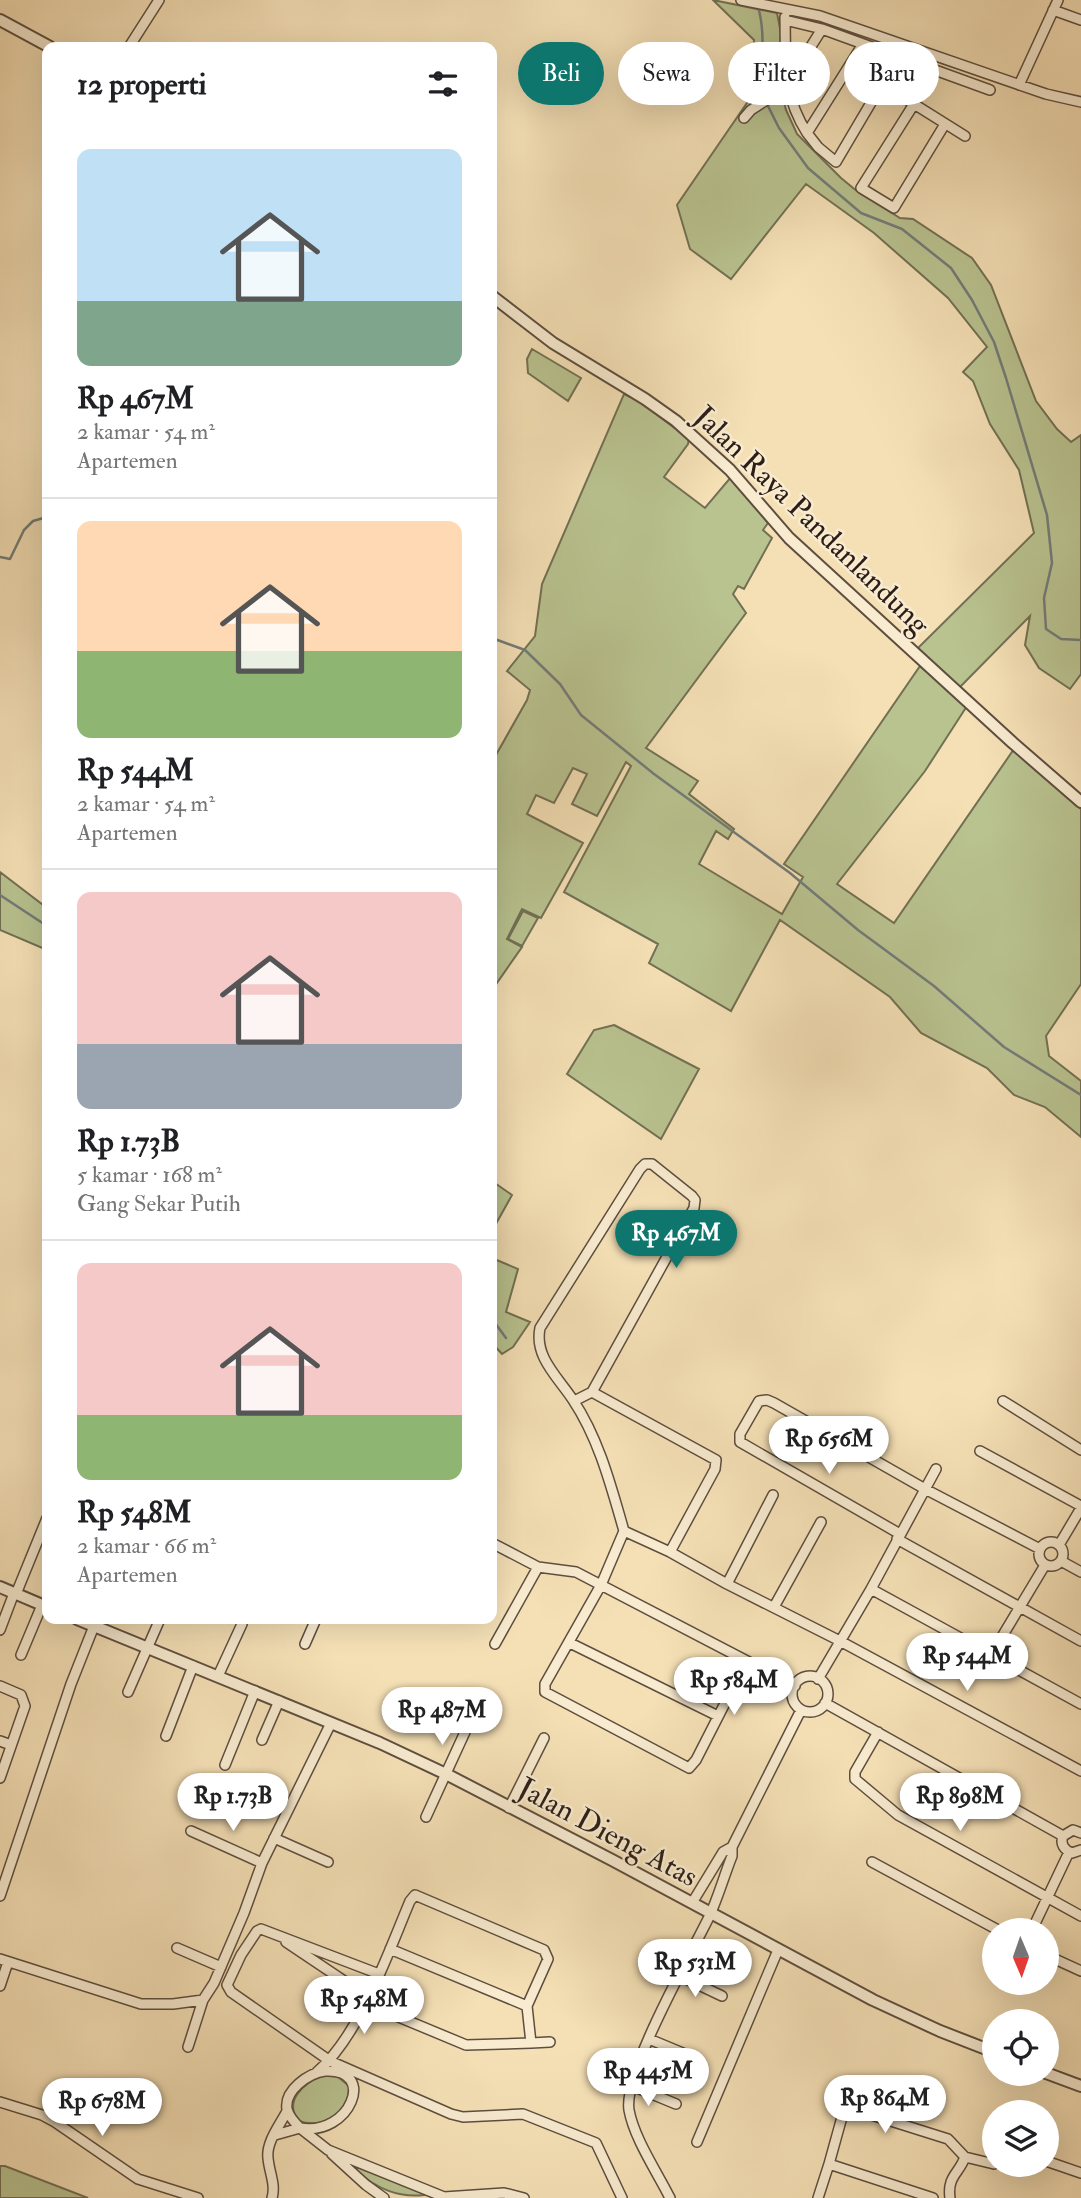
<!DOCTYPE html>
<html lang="id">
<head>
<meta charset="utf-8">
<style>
  body { margin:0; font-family:"IM FELL Double Pica",serif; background:#f2f2f2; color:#202124; height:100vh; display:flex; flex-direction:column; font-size:26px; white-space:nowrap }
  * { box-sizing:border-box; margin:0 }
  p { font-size:23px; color:#757577 }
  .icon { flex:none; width:38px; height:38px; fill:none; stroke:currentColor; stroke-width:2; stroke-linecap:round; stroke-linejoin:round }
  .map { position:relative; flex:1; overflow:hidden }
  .side { position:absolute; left:42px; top:42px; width:455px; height:1582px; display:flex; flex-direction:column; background:#fff; border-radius:14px; box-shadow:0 7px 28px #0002 }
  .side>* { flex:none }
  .top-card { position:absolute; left:518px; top:42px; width:457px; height:63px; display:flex; gap:14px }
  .needle { width:46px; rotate:178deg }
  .tools { position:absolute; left:982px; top:1918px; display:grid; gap:14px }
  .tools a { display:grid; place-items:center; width:77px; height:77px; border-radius:50%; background:#fff; box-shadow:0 7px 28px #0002; font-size:35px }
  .price { position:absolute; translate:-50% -60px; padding:0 16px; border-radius:24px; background:#fff; color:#222; font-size:23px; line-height:46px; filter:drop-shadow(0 2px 4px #0008) }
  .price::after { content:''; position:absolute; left:50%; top:42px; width:21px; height:16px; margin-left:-10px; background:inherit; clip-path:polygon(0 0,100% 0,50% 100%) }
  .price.active { background:#0f766e; color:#fff }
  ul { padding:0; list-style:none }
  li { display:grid; align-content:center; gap:14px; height:371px; padding:0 35px }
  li+li { border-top:2px solid #e0e0e0 }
  li span { display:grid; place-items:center; height:217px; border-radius:14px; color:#555 }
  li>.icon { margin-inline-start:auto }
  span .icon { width:126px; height:126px; fill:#fffc; stroke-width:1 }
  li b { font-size:30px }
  h2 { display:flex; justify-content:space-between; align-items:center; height:84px; padding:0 35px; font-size:30px }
  .tag { padding:0 24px; border-radius:32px; background:#fff; box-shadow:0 7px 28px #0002; font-size:24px; line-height:63px }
  .tag.active { background:#0f766e; color:#fff }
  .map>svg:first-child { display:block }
  .green { fill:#b9c390; stroke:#727054; stroke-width:2 }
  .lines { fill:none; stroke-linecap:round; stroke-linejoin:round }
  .stream { stroke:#737c79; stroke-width:2.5 }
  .minor-casing { stroke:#5e4e3f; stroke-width:12 }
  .tertiary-casing { stroke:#5e4e3f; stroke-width:14 }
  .minor { stroke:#f8ebd0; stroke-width:9 }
  .tertiary { stroke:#f8ebd0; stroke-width:10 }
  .labels { text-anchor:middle; stroke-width:5; stroke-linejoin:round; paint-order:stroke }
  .street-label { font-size:30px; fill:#2c1e17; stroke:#f8ebd0 }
</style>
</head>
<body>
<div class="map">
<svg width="1081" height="2198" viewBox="0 0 1081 2198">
  <rect width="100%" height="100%" fill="#f5e0b6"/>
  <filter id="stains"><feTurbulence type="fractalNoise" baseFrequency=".00286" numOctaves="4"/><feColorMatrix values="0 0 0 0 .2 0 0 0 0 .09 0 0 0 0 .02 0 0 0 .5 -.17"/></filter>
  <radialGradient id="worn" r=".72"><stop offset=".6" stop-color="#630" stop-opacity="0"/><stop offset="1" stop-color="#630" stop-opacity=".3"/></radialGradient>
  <path class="green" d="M 713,0 L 777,13 L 781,33 L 780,86 L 786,110 L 797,134 L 841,178 L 858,192 L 900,218 L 913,219 L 972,258 L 991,285 L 1036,401 L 1057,429 L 1071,442 L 1081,435 L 1081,674 L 1070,689 L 1039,668 L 1025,645 L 1030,616 L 959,688 L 918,648 L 1034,533 L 1019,470 L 990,424 L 973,381 L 963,372 L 987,347 L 948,298 L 874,233 L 806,184 L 731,279 L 690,249 L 677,205 L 751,97 L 754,40 Z
    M 532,349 L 581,378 L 568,401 L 528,373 L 527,359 Z
    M 624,394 L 639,401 L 689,439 L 688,444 L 664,477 L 705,508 L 731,477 L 768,523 L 763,530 L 772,538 L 744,589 L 738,586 L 733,594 L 746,613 L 646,748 L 698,781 L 689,794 L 734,829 L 728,839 L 716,831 L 699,864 L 782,914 L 803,877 L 784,864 L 920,666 L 967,706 L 925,771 L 837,884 L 894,923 L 1014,749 L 1081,809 L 1081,984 L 1046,1036 L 1049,1056 L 1081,1081 L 1081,1137 L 1045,1107 L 1014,1095 L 987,1068 L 921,1033 L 890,997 L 780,920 L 731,1011 L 649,963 L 658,944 L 564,892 L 631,766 L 626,762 L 597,816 L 572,804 L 587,774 L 573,768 L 554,803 L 536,795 L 527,814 L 583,843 L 541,918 L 522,909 L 507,939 L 522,947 L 492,990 L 492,762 L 527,700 L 530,690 L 507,671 L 535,636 L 542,584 Z
    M 0,872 L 47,908 L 47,950 L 0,930 Z
    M 523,911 L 538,918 L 522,946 L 508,939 Z
    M 614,1025 L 699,1069 L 661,1139 L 567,1074 L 594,1030 Z
    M 492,1181 L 512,1195 L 492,1231 Z
    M 492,1258 L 518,1269 L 506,1312 L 530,1322 L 513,1347 L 502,1354 L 492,1343 Z
    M 322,2076 L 337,2076 L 349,2086 C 350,2112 323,2130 299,2121 C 283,2102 303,2083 322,2076 Z
    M 0,2166 L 5,2166 L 88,2198 L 0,2198 Z
    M 357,2167 L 423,2193 L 424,2195 C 397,2198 377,2188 357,2172 Z"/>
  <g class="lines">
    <path class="stream" d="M 758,7 C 767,37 759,67 764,98
      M 767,104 L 779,128 L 808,168 L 861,213 L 902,229 L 951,268 L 972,300 L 994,342 L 1006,378 L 1047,515 L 1052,563 L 1044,598 L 1046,629 L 1061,639 L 1081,640
      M 0,557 L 10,559 L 24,530 L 33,521 L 47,517
      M 492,638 L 525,650 L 560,684 L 581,715 L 654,774 L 790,873 L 858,930 L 934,986 L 1004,1047 L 1081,1095
      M 0,895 L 47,926
      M 492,1319 L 506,1338"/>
    <defs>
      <path id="minor" d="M 741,0 L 820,16 L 1046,94 L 1081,102
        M 1053,10 L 1081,20
        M 785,17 C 786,62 782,94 807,133
        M 785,20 L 822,29 L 990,90
        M 863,44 L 807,133 L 818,147 L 836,162 L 898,57
        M 129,47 L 159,0
        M 882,84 L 965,136
        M 1019,85 L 1058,0
        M 914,104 L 861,188 L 894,208 L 945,124
        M 744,118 L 751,110 L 784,89 L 822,29
        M 592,1392 L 716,1460 L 715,1469 L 670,1552
        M 574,1401 L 592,1392 L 694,1208 L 695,1200 L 692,1196 L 652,1164 L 645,1164 L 640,1169 L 540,1328 C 534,1357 558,1377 573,1400 C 599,1439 611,1486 624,1531 L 670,1552 L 727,1584
        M 1003,1401 L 1081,1450
        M 980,1451 L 1081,1506
        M 773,1495 L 727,1584 L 840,1641 L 1081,1771
        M 624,1531 L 601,1585 L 545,1684 L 545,1692 L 689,1768 L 696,1760 L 746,1662
        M 900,1534 L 740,1442 L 740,1434 L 759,1401 L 767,1400 L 774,1403 L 925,1489 L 1040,1549
        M 897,1539 L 1081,1641
        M1039 1554a12 12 0 1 1 24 0a12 12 0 1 1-24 0Z
        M 492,1543 L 538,1567 L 576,1572 L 795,1686
        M 1059,1545 L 1081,1508
        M 1061,1561 L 1081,1572
        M 871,1589 L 936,1469
        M 16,1594 L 47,1518
        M 774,1607 L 821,1522
        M 0,1630 L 14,1593
        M 570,1643 L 718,1716
        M 305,1644 L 316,1619
        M 495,1644 L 538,1567
        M 21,1655 L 42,1605
        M 991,1655 L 1045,1565
        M 218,1676 L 242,1624
        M792 1694a18 18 0 1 1 36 0a18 18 0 1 1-36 0Z
        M 818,1679 L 871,1589 L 1081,1704
        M 0,1686 L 21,1695 L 25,1706 L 0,1778
        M 128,1692 L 160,1619
        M 825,1703 L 1063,1836
        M 878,1732 L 855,1772 L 855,1779 L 898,1815 L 1081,1916
        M 166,1736 L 193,1666
        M 262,1740 L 279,1701
        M 0,1741 L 11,1745
        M 225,1765 L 255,1691
        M 509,1808 L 544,1738
        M 426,1817 L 465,1732
        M 191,1831 L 262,1863
        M 1063,1836 C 1060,1844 1064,1850 1072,1853 L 1081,1850
        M 1063,1836 L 1073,1830 L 1081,1833
        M 274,1838 L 328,1862
        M 872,1862 L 998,1930
        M 0,1896 L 71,1684 L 94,1626
        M 692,1903 L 723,1852 L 732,1847
        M 1032,1930 L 1069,1852
        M 286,1942 L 368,1997
        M 177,1948 L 221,1967
        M 390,1949 L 527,2006
        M 1046,1955 L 1081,1971
        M 0,1959 L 141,2004 L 173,2004 L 203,2000 L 214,1983 L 244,1913 L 262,1863 L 331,1723
        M 379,1974 L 261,1929 L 257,1931 L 241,1955 L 227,1985 L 231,1992 L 330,2061 L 451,2114 L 463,2117 L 523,2114 L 596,2143 L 622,2198
        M 680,1976 L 722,1996
        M 0,1986 L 8,1962
        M 649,2039 L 697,2059
        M 531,2043 L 550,2042
        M 188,2047 L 203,2000
        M 325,2071 C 378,2068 350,2137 300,2128 C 295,2123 289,2117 287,2109 C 284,2090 309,2073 325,2071 Z
        M 317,2072 C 360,2035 388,1953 410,1901 L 415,1895 L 544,1950 L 548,1959 L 527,2006 L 531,2043 L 466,2045 L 365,2003
        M 630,2085 L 676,2104
        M 0,2102 L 42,2115 L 55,2122 L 138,2179 L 198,2198
        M 275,2135 L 300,2128 L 328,2150 L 444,2197 L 504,2193 L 524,2198
        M 697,2142 L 778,1950
        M 332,2154 L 366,2185 L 384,2198
        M 1046,2161 L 1081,2173
        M 829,2164 L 842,2117 L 850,2112 L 859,2111 L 948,2139 L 965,2157 L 994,2164
        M 272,2198 C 276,2184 269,2172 268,2158 C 266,2142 280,2125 287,2111
        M 670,2198 C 657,2172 634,2138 629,2110 C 623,2073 690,1956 709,1917 C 718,1898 724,1876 732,1856 L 732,1847 L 801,1710
        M 818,2198 L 829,2164 L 933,2198
        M 950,2198 C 947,2176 959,2174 965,2157"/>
      <path id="tertiary" d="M 0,20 L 50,47
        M 492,296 L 553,343 L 645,399 L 676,421 L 730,470 L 789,538 L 1013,743 L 1081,802
        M 0,1587 L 47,1607
        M 77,1619 L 380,1743 L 446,1774 L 612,1860 L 873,2000 L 940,2031 L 994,2052
        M 1046,2073 L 1081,2086"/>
    </defs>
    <use href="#minor" class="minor-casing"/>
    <use href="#tertiary" class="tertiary-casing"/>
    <use href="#minor" class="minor"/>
    <use href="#tertiary" class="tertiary"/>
  </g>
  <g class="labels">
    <g class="street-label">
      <text transform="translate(812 520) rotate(44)" y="10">Jalan Raya Pandanlandung</text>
      <text transform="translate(608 1832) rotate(28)" y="10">Jalan Dieng Atas</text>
    </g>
  </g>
  <rect width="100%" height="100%" filter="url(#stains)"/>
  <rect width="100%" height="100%" fill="url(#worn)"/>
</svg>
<div class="tools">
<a><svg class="needle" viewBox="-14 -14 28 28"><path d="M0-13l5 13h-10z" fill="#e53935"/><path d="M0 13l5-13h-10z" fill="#757577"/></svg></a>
<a><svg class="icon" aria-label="locate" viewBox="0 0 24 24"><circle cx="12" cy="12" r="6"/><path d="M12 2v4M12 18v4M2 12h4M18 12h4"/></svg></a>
<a><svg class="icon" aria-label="layers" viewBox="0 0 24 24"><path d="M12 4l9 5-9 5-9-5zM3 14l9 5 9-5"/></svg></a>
</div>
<b class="price active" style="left:676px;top:1270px">Rp 467M</b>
<b class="price" style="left:829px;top:1476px">Rp 656M</b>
<b class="price" style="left:967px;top:1693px">Rp 544M</b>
<b class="price" style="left:734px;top:1717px">Rp 584M</b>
<b class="price" style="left:442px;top:1747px">Rp 487M</b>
<b class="price" style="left:233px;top:1833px">Rp 1.73B</b>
<b class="price" style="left:960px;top:1833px">Rp 898M</b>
<b class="price" style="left:695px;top:1999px">Rp 531M</b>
<b class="price" style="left:364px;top:2036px">Rp 548M</b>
<b class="price" style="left:648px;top:2108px">Rp 445M</b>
<b class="price" style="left:885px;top:2135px">Rp 864M</b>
<b class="price" style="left:102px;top:2138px">Rp 678M</b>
<div class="top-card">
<a class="tag active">Beli</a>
<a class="tag">Sewa</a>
<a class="tag">Filter</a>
<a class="tag">Baru</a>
</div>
<section class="side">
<h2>12 properti<svg class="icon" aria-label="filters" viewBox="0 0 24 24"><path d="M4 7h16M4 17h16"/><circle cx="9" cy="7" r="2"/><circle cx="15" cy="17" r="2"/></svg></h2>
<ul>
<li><span style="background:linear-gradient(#bfe0f5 70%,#7fa58c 0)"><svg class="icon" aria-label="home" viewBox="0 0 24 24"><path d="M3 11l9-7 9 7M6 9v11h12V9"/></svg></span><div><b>Rp 467M</b><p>2 kamar · 54 m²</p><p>Apartemen</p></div></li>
<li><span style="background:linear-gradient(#ffd9b3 60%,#8fb573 0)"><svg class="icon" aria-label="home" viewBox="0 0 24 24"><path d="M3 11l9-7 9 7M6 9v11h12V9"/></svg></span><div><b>Rp 544M</b><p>2 kamar · 54 m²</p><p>Apartemen</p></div></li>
<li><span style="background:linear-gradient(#f6c9c9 70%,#9aa5b1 0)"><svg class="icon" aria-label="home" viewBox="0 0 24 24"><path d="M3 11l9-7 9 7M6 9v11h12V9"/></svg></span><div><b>Rp 1.73B</b><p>5 kamar · 168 m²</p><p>Gang Sekar Putih</p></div></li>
<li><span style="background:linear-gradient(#f6c9c9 70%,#8fb573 0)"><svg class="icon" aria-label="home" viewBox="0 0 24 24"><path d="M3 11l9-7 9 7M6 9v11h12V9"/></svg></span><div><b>Rp 548M</b><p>2 kamar · 66 m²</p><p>Apartemen</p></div></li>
</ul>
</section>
</div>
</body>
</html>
